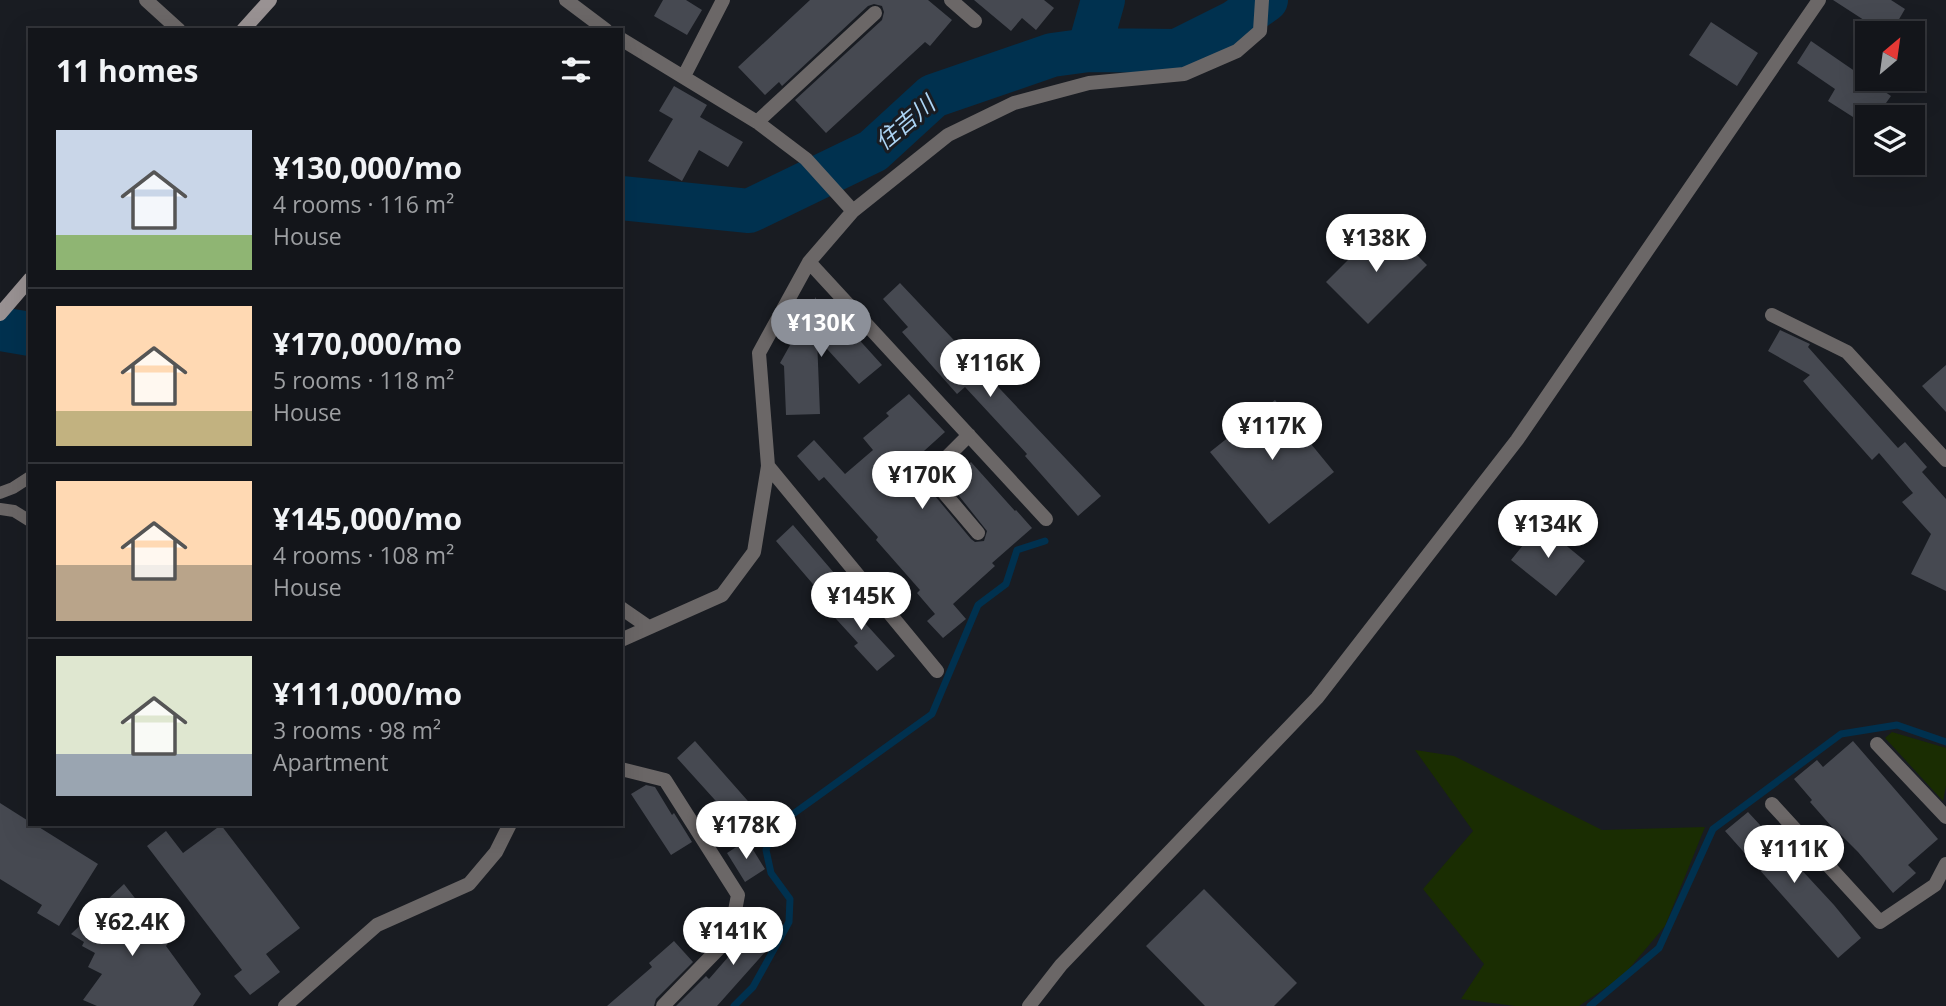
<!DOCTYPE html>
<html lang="en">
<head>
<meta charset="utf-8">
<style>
  body { margin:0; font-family:"Open Sans","Noto Sans JP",sans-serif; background:#1c1e23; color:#f1f3f6; height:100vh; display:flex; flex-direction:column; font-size:26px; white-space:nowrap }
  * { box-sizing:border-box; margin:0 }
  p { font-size:23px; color:#9d9fa2 }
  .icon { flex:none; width:38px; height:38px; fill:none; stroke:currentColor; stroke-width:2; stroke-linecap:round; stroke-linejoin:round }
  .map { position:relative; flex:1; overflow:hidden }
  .panel { position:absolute; left:28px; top:28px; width:595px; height:798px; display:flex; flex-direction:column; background:#13151a; border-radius:0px; box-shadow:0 7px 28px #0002,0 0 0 2px #323439 }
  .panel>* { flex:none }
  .needle { width:46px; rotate:29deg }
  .tools { position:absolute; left:1855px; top:21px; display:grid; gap:14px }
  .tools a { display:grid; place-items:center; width:70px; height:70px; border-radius:0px; background:#13151a; box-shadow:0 7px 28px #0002,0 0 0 2px #323439; font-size:35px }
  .price { position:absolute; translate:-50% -60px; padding:0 16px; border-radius:24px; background:#fff; color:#222; font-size:23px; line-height:46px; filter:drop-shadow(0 2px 4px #0008) }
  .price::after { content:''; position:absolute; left:50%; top:42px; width:21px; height:16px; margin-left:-10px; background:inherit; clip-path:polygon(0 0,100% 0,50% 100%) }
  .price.selected { background:#8c9099; color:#fff }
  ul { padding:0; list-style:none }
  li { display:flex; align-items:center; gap:21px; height:175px; padding:0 28px }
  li+li { border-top:2px solid #323439 }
  li span { display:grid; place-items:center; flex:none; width:196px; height:140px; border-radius:0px; color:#555 }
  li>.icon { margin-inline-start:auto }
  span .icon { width:84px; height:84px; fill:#fffc; stroke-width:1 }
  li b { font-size:30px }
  h2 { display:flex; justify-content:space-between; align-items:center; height:84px; padding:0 28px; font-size:30px }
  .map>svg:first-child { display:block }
  .green { fill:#1a2d02 }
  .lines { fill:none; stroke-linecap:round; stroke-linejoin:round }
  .stream { stroke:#00314f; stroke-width:7 }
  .river { stroke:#00314f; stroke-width:44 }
  .building { fill:#464951 }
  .lane { stroke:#6b6767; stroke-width:12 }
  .street { stroke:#6b6767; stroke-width:14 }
  .secondary { stroke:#999293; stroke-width:14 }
  .labels { text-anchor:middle; stroke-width:6; stroke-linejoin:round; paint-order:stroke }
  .water-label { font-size:23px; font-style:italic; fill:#acd4f4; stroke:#191c22 }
</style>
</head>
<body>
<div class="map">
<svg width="1946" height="1006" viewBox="0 0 1946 1006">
  <rect width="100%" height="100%" fill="#191c22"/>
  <path class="green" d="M 1892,732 L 1946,748 L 1946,786 L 1943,801 L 1885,738 Z
    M 1415,750 L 1454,756 L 1602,830 L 1705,827 L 1665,926 L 1623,976 L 1579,1006 L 1515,1006 L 1461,999 L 1484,964 L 1423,889 L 1473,831 Z"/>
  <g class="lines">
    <path class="stream" d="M 734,1006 L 753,987 L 789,922 L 790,899 L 771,873 L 766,850 L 775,827 L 932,714 L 978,605 L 1006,584 L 1017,550 L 1045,541
      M 1590,1006 L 1659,948 L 1713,829 L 1841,734 L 1897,725 L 1946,742"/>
    <path class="river" d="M 1089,50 L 1103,0
      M 621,198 L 749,211 L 873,151 L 933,96 L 1052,55 L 1089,50 L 1177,51 L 1235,22 L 1266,0
      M 0,329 L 30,334"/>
  </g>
  <path class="building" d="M 663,0 L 686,0 L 702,10 L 687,35 L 654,16 Z
    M 810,0 L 928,0 L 952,20 L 930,46 L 925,42 L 826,133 L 795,100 L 882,20 L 884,12 L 882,6 L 874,4 L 868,6 L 782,86 L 779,82 L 765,95 L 738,67 Z
    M 974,0 L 1044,0 L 1054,8 L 1036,30 L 1022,18 L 1011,31 Z
    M 1833,0 L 1891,0 L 1905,9 L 1891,33 L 1884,33 Z
    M 1711,22 L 1758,53 L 1737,86 L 1689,55 Z
    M 1811,41 L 1891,96 L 1876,117 L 1867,117 L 1867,126 L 1828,101 L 1835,89 L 1797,63 Z
    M 674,86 L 707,105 L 700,117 L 743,142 L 728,167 L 699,150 L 682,181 L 648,161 L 673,119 L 659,111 Z
    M 1385,223 L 1427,265 L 1368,324 L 1326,282 Z
    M 900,283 L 1101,496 L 1078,516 L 1025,456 L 1027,454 L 965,387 L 957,394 L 902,332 L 908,327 L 883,299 Z
    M 816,297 L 816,308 L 844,323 L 882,365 L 859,384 L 817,338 L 820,414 L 786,415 L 784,366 L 780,363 L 803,322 L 800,319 L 808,304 L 811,305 Z
    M 1780,330 L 1810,344 L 1808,347 L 1898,448 L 1905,442 L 1927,467 L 1922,472 L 1946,499 L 1946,591 L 1911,574 L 1931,534 L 1902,502 L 1913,493 L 1879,453 L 1872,460 L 1825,407 L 1803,381 L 1810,375 L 1768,351 Z
    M 1946,365 L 1946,412 L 1922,386 Z
    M 909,394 L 945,432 L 914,460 L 922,469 L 920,478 L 971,539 L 975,542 L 984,541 L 987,531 L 948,482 L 971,462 L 1015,511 L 1016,510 L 1032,528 L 992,563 L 995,566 L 953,604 L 966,619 L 943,638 L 927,621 L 935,614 L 917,593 L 920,590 L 876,540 L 878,537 L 824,477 L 819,481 L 797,456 L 814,440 L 845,474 L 873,450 L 863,438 L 889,416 L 886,413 Z
    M 1275,400 L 1334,472 L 1269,524 L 1210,452 Z
    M 1540,524 L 1585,561 L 1556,596 L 1511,560 Z
    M 793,525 L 841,581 L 824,597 L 776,541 Z
    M 845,593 L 868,618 L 864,622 L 895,656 L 877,671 L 854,646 L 858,643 L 827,609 Z
    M 695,741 L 769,825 L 752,841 L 677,758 Z
    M 1853,741 L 1938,839 L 1908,865 L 1916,873 L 1893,893 L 1858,852 L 1840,834 L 1839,835 L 1810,802 L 1812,800 L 1794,779 L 1817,760 L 1823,767 Z
    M 646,785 L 655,787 L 672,815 L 674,813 L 692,842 L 671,855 L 631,794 Z
    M 0,803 L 30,822 L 30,824 L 34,824 L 98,864 L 59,926 L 37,913 L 42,905 L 0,879 Z
    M 1748,812 L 1834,905 L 1861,938 L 1838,958 L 1725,831 Z
    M 221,825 L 300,928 L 266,954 L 280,972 L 250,995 L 234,976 L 242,970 L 147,846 L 166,831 L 183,853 Z
    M 747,840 L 765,869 L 745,882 L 727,853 Z
    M 124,884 L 169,942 L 166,946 L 201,994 L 193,1006 L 97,1006 L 83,1000 L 102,974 L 88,967 L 95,953 L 82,946 L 84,942 L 71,934 Z
    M 1204,889 L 1297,983 L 1274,1006 L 1205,1006 L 1146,946 Z
    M 763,917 L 781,934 L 717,1006 L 676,1006 L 706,976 L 709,979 Z
    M 674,941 L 693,962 L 656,999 L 654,1006 L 607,1006 L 652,967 L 649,963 Z"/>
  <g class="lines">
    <path class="lane" d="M 0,493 L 13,488 L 30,477
      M 0,509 L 14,511 L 30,521"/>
    <path class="street" d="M 146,0 L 179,30
      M 566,0 L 606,30
      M 951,0 L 975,21
      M 621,39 L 757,122 L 806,159 L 853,211
      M 684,76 L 723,0
      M 757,122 L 875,13
      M 809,262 L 1046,519
      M 1772,315 L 1847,352 L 1946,460
      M 969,435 L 929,475 L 978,533
      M 768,466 L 937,671
      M 621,608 L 647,626
      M 621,640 L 722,595 L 754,552 L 768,466 L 759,353 L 809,262 L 853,211 L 948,135 L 1014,103 L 1089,83 L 1184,74 L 1237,51 L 1260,31 L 1262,0
      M 1877,744 L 1946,817
      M 621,769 L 665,780 L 738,895 L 730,937 L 663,1006
      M 1772,804 L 1880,922 L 1935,885 L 1946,864
      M 285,1006 L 377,925 L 469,884 L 496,852 L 510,824
      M 1029,1006 L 1061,965 L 1317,698 L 1517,440 L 1819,0"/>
    <path class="secondary" d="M 243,30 L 270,0
      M 0,314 L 30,279"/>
  </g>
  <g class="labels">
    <g class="water-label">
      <text transform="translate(905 123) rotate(-40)" y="8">住吉川</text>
    </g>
  </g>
</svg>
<div class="tools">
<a><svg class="needle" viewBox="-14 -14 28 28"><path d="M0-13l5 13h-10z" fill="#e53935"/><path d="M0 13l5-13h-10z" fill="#9d9fa2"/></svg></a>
<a><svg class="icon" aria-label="layers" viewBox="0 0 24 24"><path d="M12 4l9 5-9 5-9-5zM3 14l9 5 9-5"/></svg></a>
</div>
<b class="price" style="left:1376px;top:274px">¥138K</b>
<b class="price selected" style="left:821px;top:359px">¥130K</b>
<b class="price" style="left:990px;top:399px">¥116K</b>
<b class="price" style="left:1272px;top:462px">¥117K</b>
<b class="price" style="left:922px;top:511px">¥170K</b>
<b class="price" style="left:1548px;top:560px">¥134K</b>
<b class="price" style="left:861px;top:632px">¥145K</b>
<b class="price" style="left:746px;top:861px">¥178K</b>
<b class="price" style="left:1794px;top:885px">¥111K</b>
<b class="price" style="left:132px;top:958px">¥62.4K</b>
<b class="price" style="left:733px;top:967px">¥141K</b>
<section class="panel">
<h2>11 homes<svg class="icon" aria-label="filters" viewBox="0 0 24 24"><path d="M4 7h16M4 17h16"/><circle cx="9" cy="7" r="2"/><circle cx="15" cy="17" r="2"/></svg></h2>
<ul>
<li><span style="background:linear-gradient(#c9d6e8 75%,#8fb573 0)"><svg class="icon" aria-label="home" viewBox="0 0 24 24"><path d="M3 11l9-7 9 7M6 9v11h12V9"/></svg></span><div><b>¥130,000/mo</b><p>4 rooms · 116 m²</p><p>House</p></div></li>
<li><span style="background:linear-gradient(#ffd9b3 75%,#c2b280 0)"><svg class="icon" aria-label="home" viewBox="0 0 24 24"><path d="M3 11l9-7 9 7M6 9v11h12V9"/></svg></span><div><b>¥170,000/mo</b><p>5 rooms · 118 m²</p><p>House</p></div></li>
<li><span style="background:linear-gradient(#ffd9b3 60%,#b9a48a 0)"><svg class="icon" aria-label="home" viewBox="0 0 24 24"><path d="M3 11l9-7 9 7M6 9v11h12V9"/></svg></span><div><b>¥145,000/mo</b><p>4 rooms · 108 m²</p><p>House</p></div></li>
<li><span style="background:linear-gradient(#dfe7d0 70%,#9aa5b1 0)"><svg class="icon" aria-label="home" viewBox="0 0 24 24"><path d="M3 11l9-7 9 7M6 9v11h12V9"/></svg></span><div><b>¥111,000/mo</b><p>3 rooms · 98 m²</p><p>Apartment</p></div></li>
</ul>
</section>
</div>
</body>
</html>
